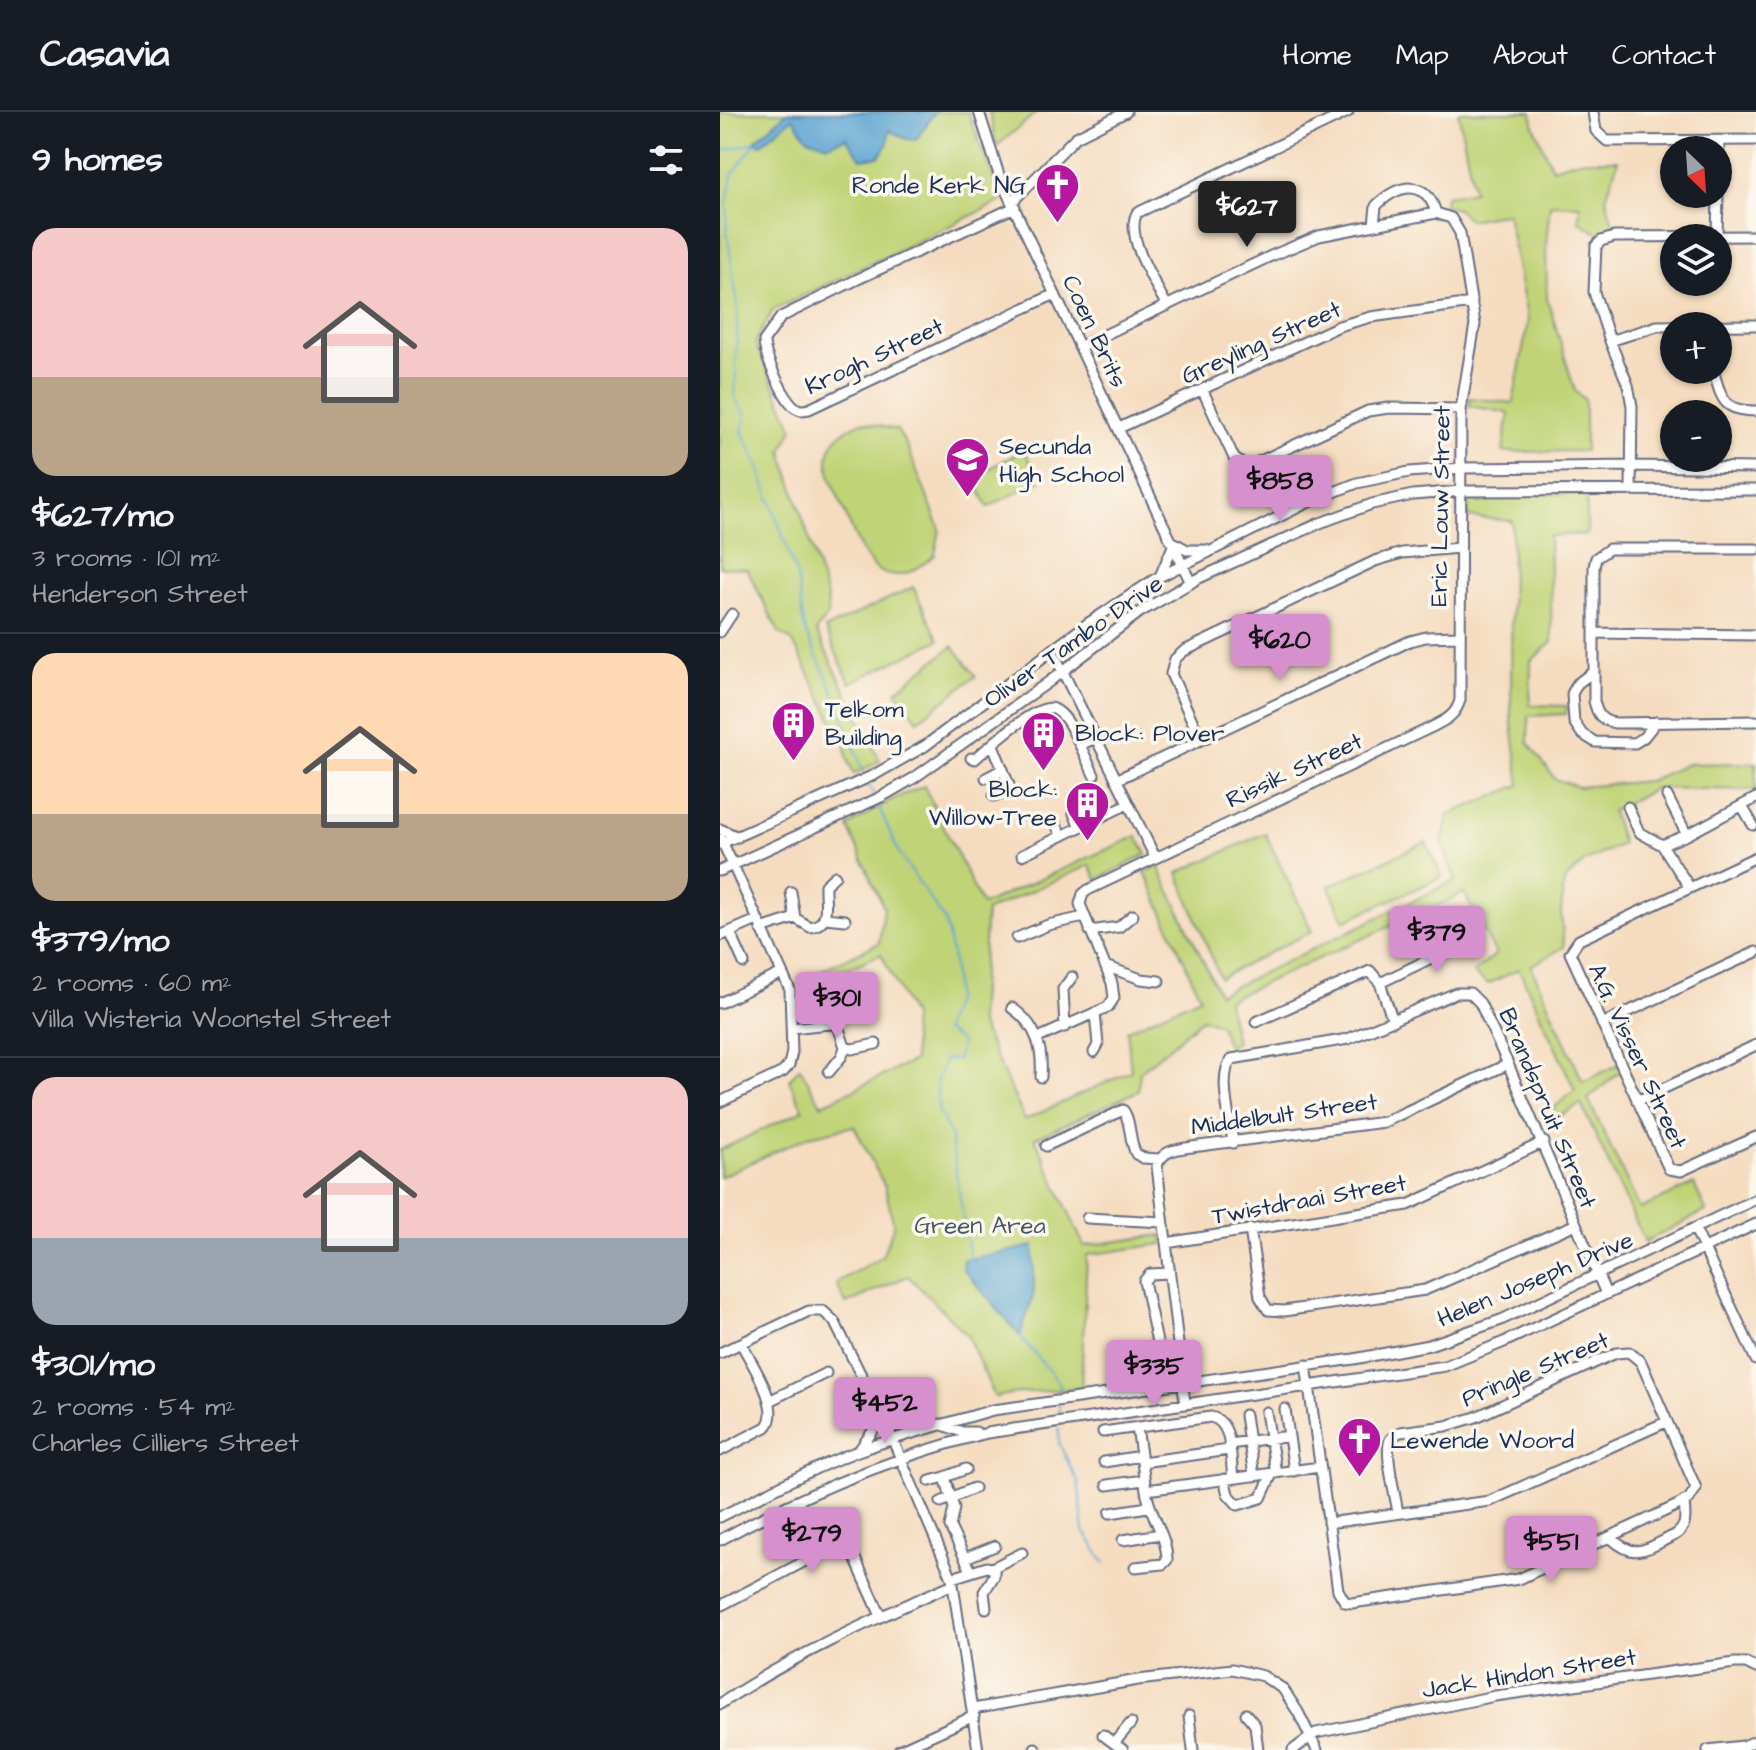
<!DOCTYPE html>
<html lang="en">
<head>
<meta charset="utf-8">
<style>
  body { margin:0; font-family:"Architects Daughter",sans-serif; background:#20242c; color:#f1f3f6; height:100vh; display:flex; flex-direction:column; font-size:30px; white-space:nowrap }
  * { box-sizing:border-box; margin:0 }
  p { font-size:26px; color:#9ea1a6 }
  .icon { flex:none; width:44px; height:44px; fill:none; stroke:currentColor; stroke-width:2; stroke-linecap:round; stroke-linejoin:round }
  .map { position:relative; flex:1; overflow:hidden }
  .side { display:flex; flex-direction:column; background:#171b24; width:720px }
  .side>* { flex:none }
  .needle { width:52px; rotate:155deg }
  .controls { position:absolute; left:940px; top:24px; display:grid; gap:16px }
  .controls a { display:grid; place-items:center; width:72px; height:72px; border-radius:50%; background:#171b24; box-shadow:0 2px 6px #0004; font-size:40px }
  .price { position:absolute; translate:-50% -68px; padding:0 18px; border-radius:8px; background:#d690ce; color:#111; font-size:26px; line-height:52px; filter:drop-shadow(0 2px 4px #0008) }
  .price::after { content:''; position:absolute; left:50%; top:48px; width:24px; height:18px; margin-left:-12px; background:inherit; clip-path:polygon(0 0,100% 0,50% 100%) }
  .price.active { background:#222; color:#fff }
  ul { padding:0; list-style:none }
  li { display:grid; align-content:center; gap:16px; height:424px; padding:0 32px }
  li+li { border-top:2px solid #363941 }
  li span { display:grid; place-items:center; height:248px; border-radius:24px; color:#555 }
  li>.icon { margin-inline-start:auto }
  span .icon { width:144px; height:144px; fill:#fffc; stroke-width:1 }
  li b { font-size:34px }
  h2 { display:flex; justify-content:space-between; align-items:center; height:96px; padding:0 32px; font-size:34px }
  header { display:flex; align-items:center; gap:48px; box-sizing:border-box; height:112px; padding:0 40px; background:#171b24; border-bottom:2px solid #363941 }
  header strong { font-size:38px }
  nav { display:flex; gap:44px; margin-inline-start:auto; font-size:28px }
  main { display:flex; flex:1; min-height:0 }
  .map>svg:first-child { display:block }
  .green { fill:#c0d376; stroke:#6e816a; stroke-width:2 }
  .water { fill:#5ba4d2; stroke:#3b6a98; stroke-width:2 }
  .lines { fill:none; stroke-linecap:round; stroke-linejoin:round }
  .stream { stroke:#5ba4d2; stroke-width:2 }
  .minor-casing { stroke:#676c80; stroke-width:13 }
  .minor { stroke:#fff; stroke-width:9 }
  .labels { text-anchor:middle; stroke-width:7; stroke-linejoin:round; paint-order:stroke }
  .poi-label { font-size:24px; fill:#1b2f5e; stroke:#fbf7ec; text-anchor:start }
  .street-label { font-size:24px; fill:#1b2f5e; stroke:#fbf7ec }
  .park-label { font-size:24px; fill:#445864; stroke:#fbf7ec }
</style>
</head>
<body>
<header>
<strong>Casavia</strong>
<nav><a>Home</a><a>Map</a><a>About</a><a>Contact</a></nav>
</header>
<main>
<section class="side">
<h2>9 homes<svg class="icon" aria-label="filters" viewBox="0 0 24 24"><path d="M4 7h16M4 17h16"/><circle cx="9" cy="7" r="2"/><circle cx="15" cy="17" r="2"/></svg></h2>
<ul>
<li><span style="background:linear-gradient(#f6c9c9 60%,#b9a48a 0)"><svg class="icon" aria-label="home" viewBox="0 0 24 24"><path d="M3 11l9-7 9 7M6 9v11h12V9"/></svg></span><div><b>$627/mo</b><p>3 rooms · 101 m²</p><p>Henderson Street</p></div></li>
<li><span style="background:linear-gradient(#ffd9b3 65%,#b9a48a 0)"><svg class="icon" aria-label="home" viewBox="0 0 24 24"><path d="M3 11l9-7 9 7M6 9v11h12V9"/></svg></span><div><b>$379/mo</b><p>2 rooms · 60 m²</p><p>Villa Wisteria Woonstel Street</p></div></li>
<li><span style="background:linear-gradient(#f6c9c9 65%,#9aa5b1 0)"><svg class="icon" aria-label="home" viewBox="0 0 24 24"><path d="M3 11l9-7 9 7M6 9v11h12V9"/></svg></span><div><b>$301/mo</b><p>2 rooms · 54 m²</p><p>Charles Cilliers Street</p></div></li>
</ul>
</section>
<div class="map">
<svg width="1036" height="1638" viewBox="0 0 1036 1638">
  <rect width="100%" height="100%" fill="#fbf7ec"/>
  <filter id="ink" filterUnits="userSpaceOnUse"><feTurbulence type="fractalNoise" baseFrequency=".0125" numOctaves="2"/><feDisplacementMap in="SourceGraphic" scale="16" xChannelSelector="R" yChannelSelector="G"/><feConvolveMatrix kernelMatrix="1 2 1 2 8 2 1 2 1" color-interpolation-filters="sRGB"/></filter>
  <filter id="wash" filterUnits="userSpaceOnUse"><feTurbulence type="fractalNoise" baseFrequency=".006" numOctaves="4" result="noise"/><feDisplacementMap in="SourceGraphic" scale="32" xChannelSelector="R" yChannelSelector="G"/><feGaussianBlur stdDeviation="1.8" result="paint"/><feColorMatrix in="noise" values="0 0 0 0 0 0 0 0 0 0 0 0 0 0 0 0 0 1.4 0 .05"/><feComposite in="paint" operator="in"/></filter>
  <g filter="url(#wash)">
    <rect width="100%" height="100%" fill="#f5dcc0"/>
    <path class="green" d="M 0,0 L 248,0 L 282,89 L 53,198 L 35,231 L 73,316 L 62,339 L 107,485 L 108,503 L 96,519 L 160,649 L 134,662 L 127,646 L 126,635 L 73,530 L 59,520 L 27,457 L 0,455 Z
      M 269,0 L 317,0 L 277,34 Z
      M 738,0 L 812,0 L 813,11 L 832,56 L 859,48 L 898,48 L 886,86 L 895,119 L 875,120 L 859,109 L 860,93 L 830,92 L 826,132 L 827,186 L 855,279 L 865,288 L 865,339 L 783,340 L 789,301 L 749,294 L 750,286 L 793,291 L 808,210 L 787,101 L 750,108 L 737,97 L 724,93 L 725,84 L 754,79 Z
      M 142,310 L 177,318 L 186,332 L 220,417 L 215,443 C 158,492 143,444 123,396 C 116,379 103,355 110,337 C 115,322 129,316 142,310 Z
      M 304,338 L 320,369 L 268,395 L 253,365 Z
      M 749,382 L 867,382 L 867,422 L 829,424 L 832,530 L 811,549 L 810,593 L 847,594 L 846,602 L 809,604 L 808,630 L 835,667 L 858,675 L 929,669 L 967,652 L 1036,651 L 1036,678 L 935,676 L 892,699 L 902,732 L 864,750 L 844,769 L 841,801 L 844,835 L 811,854 L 863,970 L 899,952 L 902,958 L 868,987 L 920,1097 L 974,1072 L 986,1099 L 925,1130 L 861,992 L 833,1008 L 829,1000 L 855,978 L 799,857 L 768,872 L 753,861 L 776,842 L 744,781 L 507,888 L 516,930 L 508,935 L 500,913 L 483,906 L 420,960 L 418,979 L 315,1026 L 364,1134 L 442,1123 L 443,1132 L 367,1143 L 361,1276 C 332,1279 304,1279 275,1285 L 247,1223 L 188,1164 L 126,1192 L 116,1171 L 162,1144 L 174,1114 L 165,1075 L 134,1014 L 89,1024 L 0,1065 L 0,1038 L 83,998 L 69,968 L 80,955 L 101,993 L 194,949 L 192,904 L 161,842 L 83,876 L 80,868 L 159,831 L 164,796 L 128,715 L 171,688 L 204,674 L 262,793 L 417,724 L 427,742 L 377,768 L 370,753 L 266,799 L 259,909 L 305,1008 L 411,959 L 407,918 L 480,885 L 425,760 L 438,754 L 499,882 L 736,768 L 722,732 L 728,703 L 800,673 L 791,605 L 792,409 L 748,405 Z
      M 193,475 L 219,528 L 130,571 L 105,517 Z
      M 233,534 L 256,564 L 198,608 L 176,579 Z
      M 545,721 L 592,819 L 500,866 L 458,761 Z
      M 706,730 L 722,765 L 624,809 L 609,774 Z"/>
    <path class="water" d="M 67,0 L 215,0 L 196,28 L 186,27 L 169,18 L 168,31 L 159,45 L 141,47 L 126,26 L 108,33 L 87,26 L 73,6 L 40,33 L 35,29 Z
      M 314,1134 L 314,1181 L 300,1224 L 243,1157 L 243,1148 Z"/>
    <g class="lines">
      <path class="stream" d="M 36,30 L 12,63 L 7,91 L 7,120 L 18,194 L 15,286 L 26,303 L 22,319 L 37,350 L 77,464 L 83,509 L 88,526 L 114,580 L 144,661
        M 0,39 L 34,31
        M 148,671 L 154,683
        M 156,689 L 179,741 L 225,809 L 233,848 L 235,885 L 224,918 L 241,930 L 237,948 L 225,947 L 217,968 L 218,997 L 230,1022 L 250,1147
        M 300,1224 L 340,1272 L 339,1285
        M 339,1305 L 339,1292
        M 339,1316 L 339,1331 L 358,1370 L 364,1419 L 385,1451"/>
    </g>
  </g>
  <g filter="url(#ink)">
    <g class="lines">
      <defs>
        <path id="minor" d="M 259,0 L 280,66 L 471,471
          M 873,0 L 876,19 L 887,29 L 1036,28
          M 998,64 L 999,29
          M 292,90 L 356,25 L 406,0
          M 295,95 L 140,166 L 61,205 L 44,229 C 44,243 64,288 76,296 C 81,299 83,298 89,297 L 335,182
          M 654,113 L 656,94 C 678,72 706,66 716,101
          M 997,124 L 998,82
          M 447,194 C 436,173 404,124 417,101 L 628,0
          M 890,229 L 937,214 L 1036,213
          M 993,258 C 1002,287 1002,299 1036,299
          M 483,279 L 514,346 L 523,353 L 534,352 L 648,299 L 669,296 L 741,297
          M 399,316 L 619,214 L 651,205 L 752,191
          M 911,377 L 912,294 L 908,273 L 890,229 L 874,180 L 876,134 L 881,129 L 894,125 L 1036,124
          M 451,429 L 467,438 L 486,438
          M 1036,437 L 889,437 L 876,446 L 874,455 L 874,589 C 877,602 881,609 895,611 L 1036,609
          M 441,462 L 453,434
          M 0,520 L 12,502
          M 874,521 L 1036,523
          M 332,538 L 435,745
          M 874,559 L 857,572 L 852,582 L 854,610 L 862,622 L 875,630 L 915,631 L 924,625 L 936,610
          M 480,626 L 451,562 L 455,547 L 464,539 L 655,449 L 682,441 L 739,436
          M 273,633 L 289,673 L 287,679 L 274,684
          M 360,633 L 374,663
          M 251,646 L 255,647 C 269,635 317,590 334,597 C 347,603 354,622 360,633 L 376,626
          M 266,666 L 283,657
          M 396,668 L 690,529 L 706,525 L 738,524
          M 947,684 L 967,723
          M 1022,694 L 1033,713
          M 908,695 L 919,720 L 942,733 L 970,776
          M 354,702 L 360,715
          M 335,711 L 342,724
          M 0,717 L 18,725
          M 0,732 L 154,663 L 205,634 L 367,512 L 435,467 L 589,390 L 637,371 L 689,360 L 742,356 L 912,354 L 1036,356
          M 942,733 L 967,723 L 1036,686
          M 302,743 L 408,692
          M 1036,745 L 859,828 L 850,841 L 949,1057 L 961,1059 L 1036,1025
          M 0,759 L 161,685 L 194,666 L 330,569 L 420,500 L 477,467 L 600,411 L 652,392 L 693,383 L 741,379 L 1036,378
          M 71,780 L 75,806
          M 105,806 L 125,808
          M 41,817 L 75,806 L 90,815 C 112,812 104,790 105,773 L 115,764
          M 370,819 L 399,815 L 413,803
          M 10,820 L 24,851
          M 0,824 L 37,808
          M 297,826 L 328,813 L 364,805
          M 385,854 L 421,867 L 439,869
          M 660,871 L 732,836 L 735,824
          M 0,891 L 62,861
          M 292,896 C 317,913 323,937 321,965
          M 536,910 L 650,859 L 660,871 L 673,909
          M 117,911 L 125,935 L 132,937 L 156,932
          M 882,912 L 1036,840
          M 345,915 L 343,877 L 352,865
          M 72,916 L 117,911 L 130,895 L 142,887
          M 318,926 L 388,895 L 394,886 L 392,871 L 360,792 L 363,782 L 368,778 L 710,616 C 724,609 736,604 740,588 L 741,297 L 755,212 L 740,121 L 731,106 L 716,101 L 599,124 L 551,144 L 359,235
          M 374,940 L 378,933 L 375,901
          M 109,960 L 122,944 L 125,935
          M 917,989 L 1036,933
          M 0,990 L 63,960 L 69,953 L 72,940 L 70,878 L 1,727
          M 513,1031 C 511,1010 497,962 512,947 L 628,927 L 736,881 L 750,881 L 760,891 L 788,952 L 886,1182
          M 326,1034 L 403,998 C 411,1008 409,1029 416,1042 L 423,1046 L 439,1047
          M 367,1106 L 443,1110
          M 530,1117 L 540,1185 L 548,1198 L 564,1199 L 705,1178 L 856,1112
          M 975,1117 L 1036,1248
          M 446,1131 L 688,1093 L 824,1030
          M 438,1235 L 424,1169 L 430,1162 L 449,1161
          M 0,1241 L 89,1199 L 103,1199 L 114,1209 L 169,1319 L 232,1466 L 258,1638
          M 586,1253 L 618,1478 L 625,1490 L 632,1491 L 799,1467 L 958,1393 L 969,1387 L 976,1376 L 921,1250 L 909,1240 L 896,1241 L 756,1305 L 726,1314 L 680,1320 C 676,1322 672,1324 670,1328 C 664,1341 676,1386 678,1401
          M 49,1289 L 106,1261
          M 465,1291 L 437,1054 C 442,1038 457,1037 472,1035 L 664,1010 L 788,952
          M 565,1297 L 574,1359
          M 546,1300 L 556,1361
          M 525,1303 L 534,1364
          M 220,1312 L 242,1320 L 256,1320
          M 417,1315 L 426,1378 L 600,1355
          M 383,1320 L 491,1305 C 514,1310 510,1347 513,1366
          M 509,1332 L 569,1324
          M 140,1337 L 163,1305
          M 0,1339 L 46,1315 C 63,1297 31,1251 21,1231
          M 384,1350 L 421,1344
          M 422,1350 L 509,1338
          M 246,1357 L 225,1365 L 234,1396 L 230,1415 L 251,1459
          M 504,1367 L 508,1382 L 518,1393 L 541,1386 L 552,1362
          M 210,1369 L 225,1365
          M 387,1373 L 424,1368
          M 221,1390 L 254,1376
          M 390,1401 L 428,1395
          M 0,1405 C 45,1382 90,1357 138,1339 C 182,1323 228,1311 273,1298 L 634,1247 L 709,1233 L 781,1208 L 1036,1087
          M 608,1411 L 770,1389 L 946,1310
          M 890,1425 C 916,1450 927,1436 955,1423 C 968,1415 965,1403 964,1389
          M 0,1428 C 85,1381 173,1345 267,1321 L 725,1254 L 784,1230 L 1036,1112
          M 403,1428 L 441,1422
          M 245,1446 L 275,1434
          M 415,1455 L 443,1452 L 447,1448 C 447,1423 429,1403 426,1378
          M 272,1456 L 302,1441
          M 232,1466 L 267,1455 L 274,1457 L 274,1464 L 264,1480 L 266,1496
          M 0,1494 L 106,1438 L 125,1433 L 134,1444 L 161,1504
          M 0,1592 C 73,1543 153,1508 233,1472
          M 253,1597 L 418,1568 L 512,1557 L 543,1564 L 563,1577 L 578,1600 L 597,1638
          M 526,1602 L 535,1613 L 538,1638
          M 469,1604 L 473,1638
          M 383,1623 L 403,1638
          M 395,1630 L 411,1611
          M 315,1636 L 316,1638
          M 179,1638 L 254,1604
          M 573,1638 L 596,1621 L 775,1584 L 1015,1551 L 1026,1551 L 1036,1556
          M 988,1638 L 1023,1634 L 1036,1629"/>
      </defs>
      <use href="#minor" class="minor-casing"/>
      <use href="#minor" class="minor"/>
    </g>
  </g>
  <defs>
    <symbol id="church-pin" viewBox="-11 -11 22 30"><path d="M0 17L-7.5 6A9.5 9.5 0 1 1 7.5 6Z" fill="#b5179e" stroke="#fbf7ec"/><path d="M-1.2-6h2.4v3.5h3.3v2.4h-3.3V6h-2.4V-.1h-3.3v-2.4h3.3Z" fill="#fff"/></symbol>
    <symbol id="school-pin" viewBox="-11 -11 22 30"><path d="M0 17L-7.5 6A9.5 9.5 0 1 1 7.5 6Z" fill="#b5179e" stroke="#fbf7ec"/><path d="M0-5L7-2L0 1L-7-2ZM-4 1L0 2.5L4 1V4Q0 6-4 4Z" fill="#fff"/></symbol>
    <symbol id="building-pin" viewBox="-11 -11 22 30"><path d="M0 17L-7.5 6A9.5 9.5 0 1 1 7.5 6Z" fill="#b5179e" stroke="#fbf7ec"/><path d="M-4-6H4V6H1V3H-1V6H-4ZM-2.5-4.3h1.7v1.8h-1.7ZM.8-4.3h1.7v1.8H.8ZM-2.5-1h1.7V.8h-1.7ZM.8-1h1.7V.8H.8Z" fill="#fff"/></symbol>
  </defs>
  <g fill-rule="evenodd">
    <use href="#church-pin" x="312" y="48" width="51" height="69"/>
    <use href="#school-pin" x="222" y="322" width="51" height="69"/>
    <use href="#building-pin" x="48" y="586" width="51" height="69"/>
    <use href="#building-pin" x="298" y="596" width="51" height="69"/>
    <use href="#building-pin" x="342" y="666" width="51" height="69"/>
    <use href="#church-pin" x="614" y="1302" width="51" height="69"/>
  </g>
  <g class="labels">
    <g class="poi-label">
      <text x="306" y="81" text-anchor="end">Ronde Kerk NG</text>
      <text x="279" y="342">Secunda<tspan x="279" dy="28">High School</tspan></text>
      <text x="105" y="605">Telkom<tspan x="105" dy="28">Building</tspan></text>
      <text x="355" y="629">Block: Plover</text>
      <text x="337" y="685" text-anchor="end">Block:<tspan x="337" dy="28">Willow-Tree</tspan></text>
      <text x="670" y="1336">Lewende Woord</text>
    </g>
    <g class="street-label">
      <text transform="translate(375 219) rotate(65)" y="8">Coen Brits</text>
      <text transform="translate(541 230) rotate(-24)" y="8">Greyling Street</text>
      <text transform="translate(154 244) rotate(-25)" y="8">Krogh Street</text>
      <text transform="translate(720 394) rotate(-89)" y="8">Eric Louw Street</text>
      <text transform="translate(353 529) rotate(-35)" y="8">Oliver Tambo Drive</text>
      <text transform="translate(574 658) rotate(-25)" y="8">Rissik Street</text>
      <text transform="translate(918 944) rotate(65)" y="8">A.G. Visser Street</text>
      <text transform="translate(828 996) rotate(67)" y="8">Brandspruit Street</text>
      <text transform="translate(564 1002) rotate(-8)" y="8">Middelbult Street</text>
      <text transform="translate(589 1087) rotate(-10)" y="8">Twistdraai Street</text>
      <text transform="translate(815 1167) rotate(-23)" y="8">Helen Joseph Drive</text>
      <text transform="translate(815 1257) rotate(-23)" y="8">Pringle Street</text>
      <text transform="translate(809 1561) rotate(-9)" y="8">Jack Hindon Street</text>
    </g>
    <g class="park-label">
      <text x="260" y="1121">Green Area</text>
    </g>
  </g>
</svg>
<div class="controls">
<a><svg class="needle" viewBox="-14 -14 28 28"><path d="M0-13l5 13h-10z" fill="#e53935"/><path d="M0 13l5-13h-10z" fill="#9ea1a6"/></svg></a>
<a><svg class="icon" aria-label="layers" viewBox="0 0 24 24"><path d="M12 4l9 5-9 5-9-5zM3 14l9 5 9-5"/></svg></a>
<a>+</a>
<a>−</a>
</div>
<b class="price active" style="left:527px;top:137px">$627</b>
<b class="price" style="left:560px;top:411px">$858</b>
<b class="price" style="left:560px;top:570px">$620</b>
<b class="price" style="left:717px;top:862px">$379</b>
<b class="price" style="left:117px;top:928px">$301</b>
<b class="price" style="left:434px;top:1296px">$335</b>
<b class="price" style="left:165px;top:1333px">$452</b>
<b class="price" style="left:92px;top:1463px">$279</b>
<b class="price" style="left:831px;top:1472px">$551</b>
</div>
</main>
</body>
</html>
